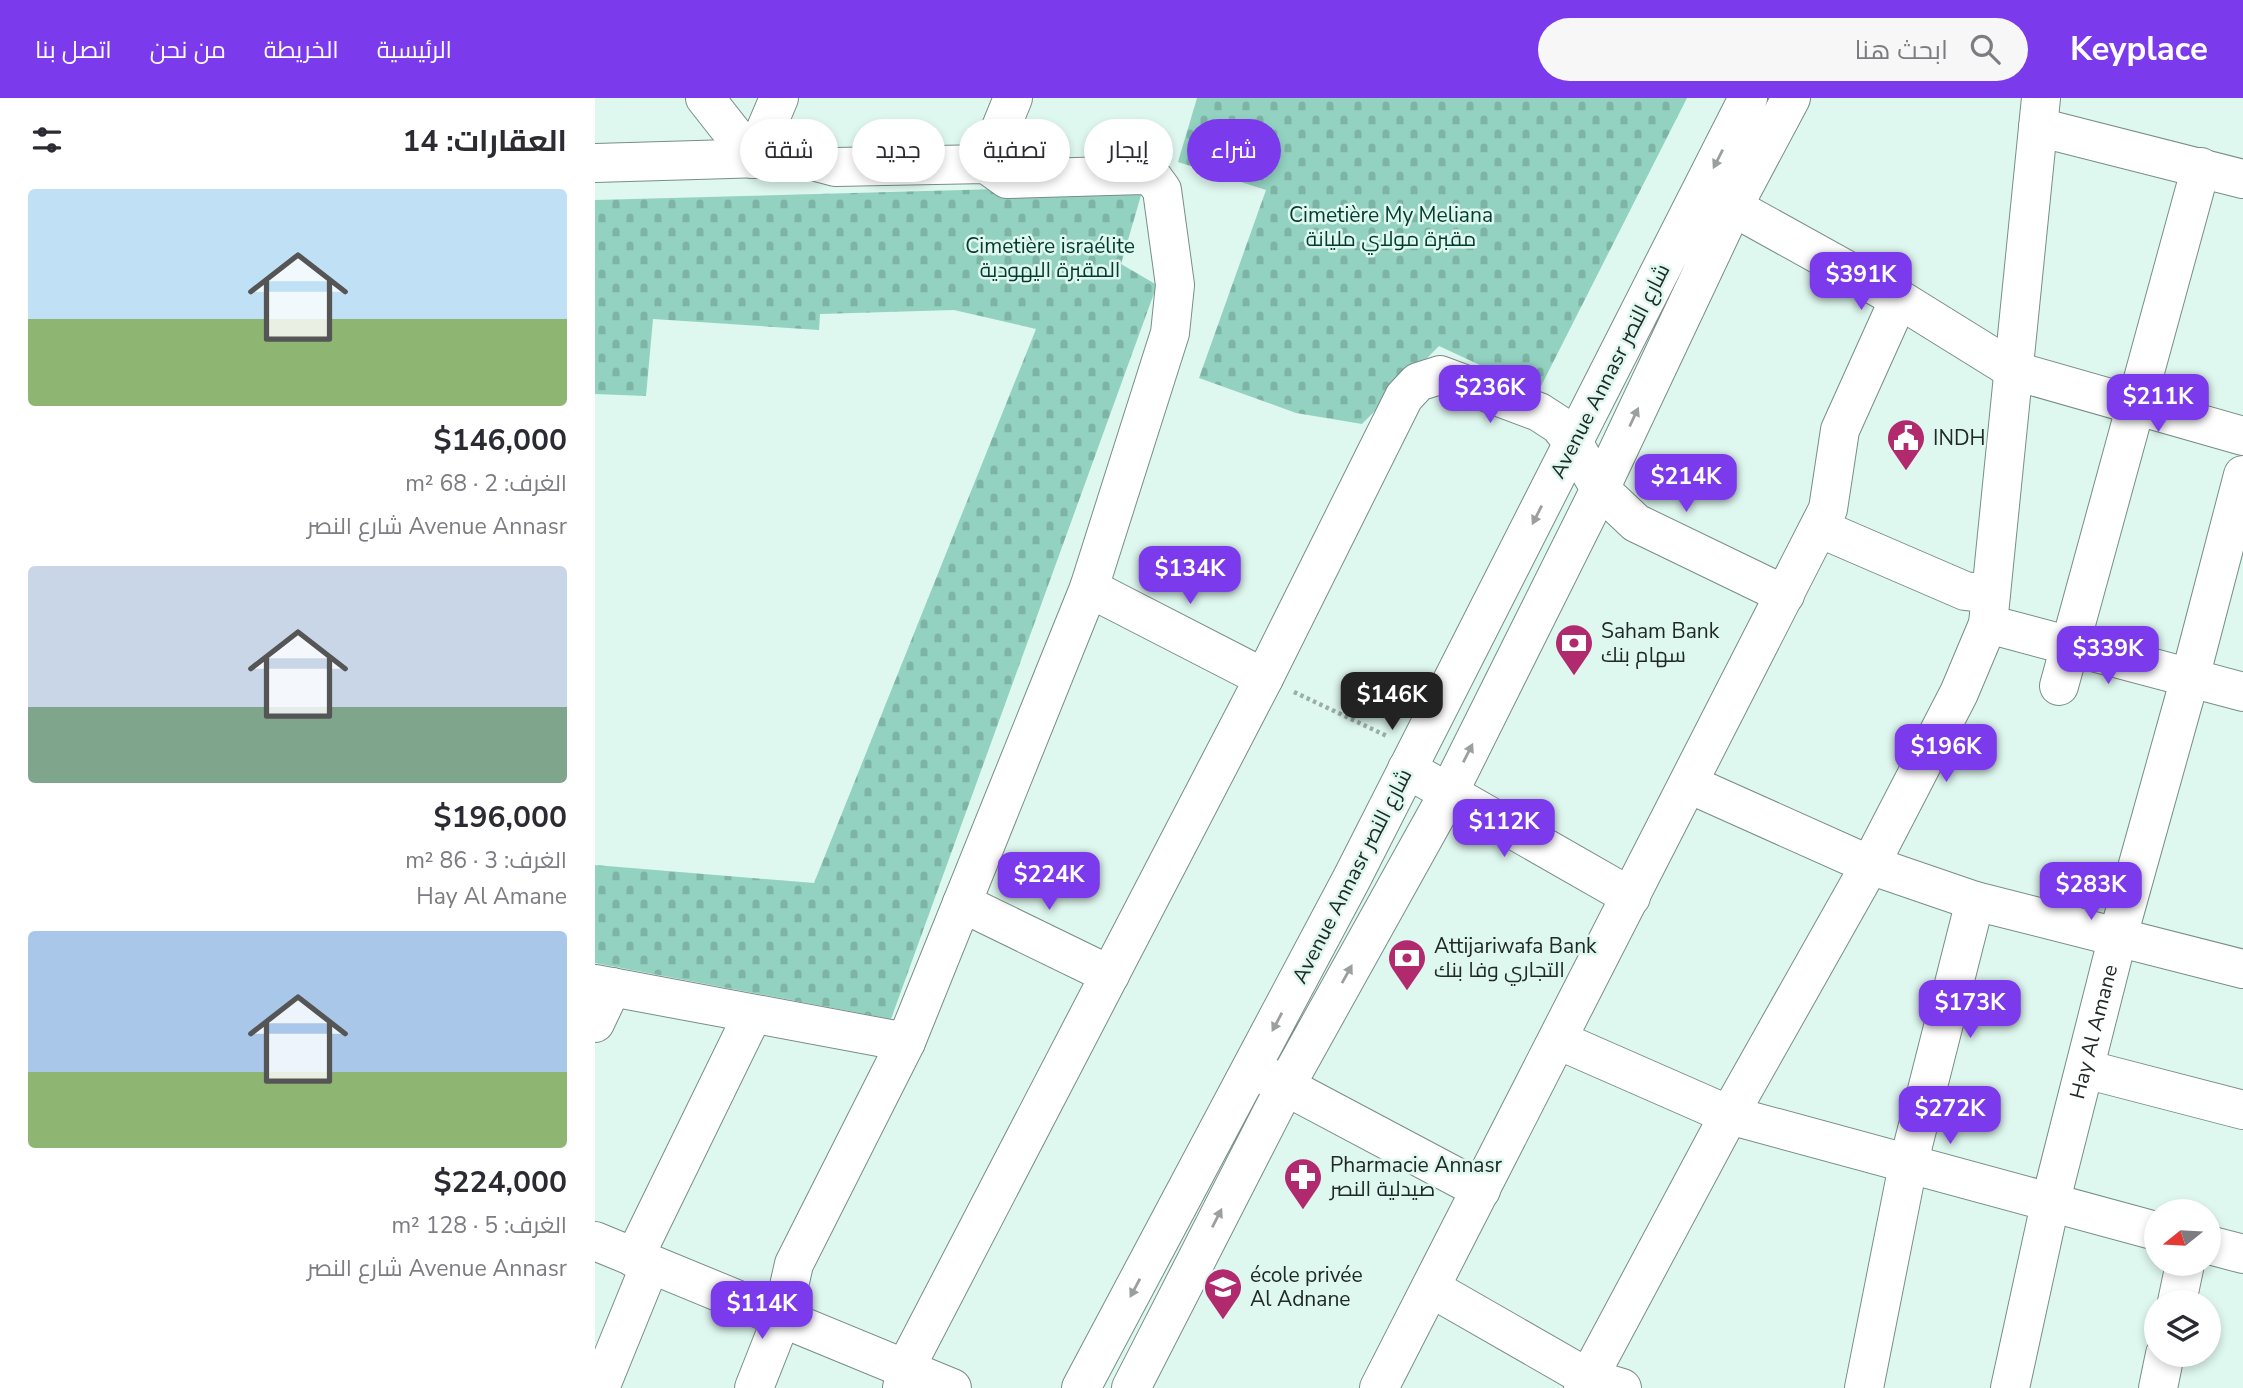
<!DOCTYPE html>
<html lang="ar">
<head>
<meta charset="utf-8">
<style>
  body { margin:0; font-family:"Nunito Sans",Cairo,sans-serif; background:#f7f7f7; color:#2b2b33; direction:rtl; height:100vh; display:flex; flex-direction:column; font-size:26px; white-space:nowrap }
  * { box-sizing:border-box; margin:0 }
  p { font-size:23px; color:#7c7c81 }
  .icon { flex:none; width:38px; height:38px; fill:none; stroke:currentColor; stroke-width:2; stroke-linecap:round; stroke-linejoin:round }
  .map { position:relative; flex:1; overflow:hidden; direction:ltr }
  .sheet { display:flex; flex-direction:column; background:#fff; width:595px }
  .sheet>* { flex:none }
  .hud { position:absolute; left:21px; top:21px; width:665px; height:63px; direction:rtl; display:flex; gap:14px }
  .needle { width:46px; rotate:252deg }
  .tools { position:absolute; left:1549px; top:1101px; display:grid; gap:14px }
  .tools a { display:grid; place-items:center; width:77px; height:77px; border-radius:50%; background:#fff; box-shadow:0 4px 10px #0003; font-size:35px }
  .price { position:absolute; translate:-50% -60px; padding:0 16px; border-radius:14px; background:#7c3aed; color:#fff; font-size:23px; line-height:46px; filter:drop-shadow(0 2px 4px #0008) }
  .price::after { content:''; position:absolute; left:50%; top:42px; width:21px; height:16px; margin-left:-10px; background:inherit; clip-path:polygon(0 0,100% 0,50% 100%) }
  .price.current { background:#222; color:#fff }
  ul { padding:0; list-style:none }
  li { display:grid; align-content:center; gap:14px; height:371px; padding:0 28px }
  li span { display:grid; place-items:center; height:217px; border-radius:7px; color:#555 }
  li>.icon { margin-inline-start:auto }
  span .icon { width:126px; height:126px; fill:#fffc; stroke-width:1 }
  li b { font-size:30px }
  h2 { display:flex; justify-content:space-between; align-items:center; height:84px; padding:0 28px; font-size:30px }
  .pill { padding:0 24px; border-radius:32px; background:#fff; box-shadow:0 4px 10px #0003; font-size:24px; line-height:63px }
  .pill.current { background:#7c3aed; color:#fff }
  header { display:flex; align-items:center; gap:42px; box-sizing:border-box; height:98px; padding:0 35px; background:#7c3aed; color:#fff }
  header strong { font-size:33px }
  nav { display:flex; gap:38px; margin-inline-start:auto; font-size:24px }
  .search { width:490px; height:63px; background:#f7f7f7; display:flex; align-items:center; gap:18px; box-sizing:border-box; padding:0 24px; border-radius:38px; color:#7c7c81; font-size:26px }
  main { display:flex; flex:1; min-height:0 }
  .map>svg:first-child { display:block }
  .cemetery { fill:url(#cemetery-stones) }
  .lines { fill:none; stroke-linecap:round; stroke-linejoin:round }
  .minor-casing { stroke:#788e87; stroke-width:40 }
  .major-casing { stroke:#788e87; stroke-width:40 }
  .path { stroke:#9aada7; stroke-width:4.5; stroke-dasharray:3.5 3.5; stroke-linecap:butt }
  .minor { stroke:#fff; stroke-width:38 }
  .major { stroke:#fff; stroke-width:38 }
  .oneway { fill:#9b9f9e }
  .labels { text-anchor:middle; stroke-width:5; stroke-linejoin:round; paint-order:stroke }
  .park-label { font-size:21px; fill:#033b30; stroke:#def7ef }
  .street-label { font-size:21px; fill:#202927; stroke:#def7ef }
  .poi-label { font-size:21px; fill:#202927; stroke:#def7ef; text-anchor:start }
</style>
</head>
<body>
<header>
<strong>Keyplace</strong>
<div class="search"><svg class="icon" aria-label="search" viewBox="0 0 24 24"><circle cx="10" cy="10" r="6"/><path d="M15 15l6 6"/></svg>ابحث هنا</div>
<nav><a>الرئيسية</a><a>الخريطة</a><a>من نحن</a><a>اتصل بنا</a></nav>
</header>
<main>
<div class="map">
<svg width="1648" height="1290" viewBox="0 0 1648 1290">
  <defs>
    <pattern id="cemetery-stones" width="16" height="16" patternUnits="userSpaceOnUse" patternTransform="scale(1.75)"><rect width="16" height="16" fill="#93d2c0"/><path d="M2 7V4a2 2 0 0 1 4 0v3zM10 15v-3a2 2 0 0 1 4 0v3z" fill="#7eb4a5"/></pattern>
  </defs>
  <rect width="100%" height="100%" fill="#def7ef"/>
  <path class="cemetery" d="M 602,0 L 1092,0 L 943,294 L 844,248 L 767,326 L 701,315 L 604,280 L 671,92 L 583,64 Z
    M 549,87 L 526,166 L 562,187 L 296,921 L 0,865 L 0,767 L 219,785 L 441,231 L 359,212 L 225,216 L 224,232 L 58,221 L 51,298 L 0,296 L 0,102 Z"/>
  <g class="lines">
    <defs>
      <g id="minor">
        <path d="M 110,0 L 158,61"/>
        <path d="M 1443,29 L 1648,81"/>
        <path d="M 158,61 L 184,0"/>
        <path d="M 0,65 L 202,59 L 240,69 L 391,66 L 412,81 L 548,77 L 559,81 L 567,92 L 580,187 L 575,235 L 494,490 L 311,944 L 199,1166 L 187,1219 L 159,1290"/>
        <path d="M 391,66 L 418,0"/>
        <path d="M 1138,109 L 1304,201 L 1420,273 L 1648,338"/>
        <path d="M 1224,430 L 1370,493 L 1396,496"/>
        <path d="M 494,490 L 669,580"/>
        <path d="M 1393,526 L 1648,594"/>
        <path d="M 1464,588 L 1606,69"/>
        <path d="M 812,671 L 1036,799"/>
        <path d="M 1094,686 L 1275,767 L 1380,803 L 1648,871"/>
        <path d="M 367,805 L 515,877"/>
        <path d="M 0,886 L 311,944"/>
        <path d="M 0,925 L 17,889"/>
        <path d="M 963,942 L 1134,1017 L 1561,1133"/>
        <path d="M 1490,971 L 1648,1012"/>
        <path d="M 662,973 L 886,1092"/>
        <path d="M 0,1143 L 357,1290"/>
        <path d="M 1614,1147 L 1648,1156"/>
        <path d="M 39,1160 L 158,916"/>
        <path d="M 836,1190 L 993,1280 L 1027,1290"/>
        <path d="M 1582,1204 L 1590,1166"/>
        <path d="M 5,1290 L 55,1167"/>
        <path d="M 307,1290 L 311,1269 L 669,580 L 809,299 L 823,284 L 845,277 L 944,314 L 964,327 L 979,346 L 1005,391 L 1041,425 L 1190,497"/>
        <path d="M 784,1290 L 1233,411 L 1245,332 L 1304,201"/>
        <path d="M 988,1290 L 1134,1017 L 1275,767 L 1364,595 L 1393,526 L 1446,0"/>
        <path d="M 1269,1290 L 1313,1067 L 1380,803"/>
        <path id="s1" d="M 1415,1290 L 1455,1106 L 1523,838 L 1595,580 L 1648,377"/>
        <path d="M 1563,1290 L 1570,1256"/>
      </g>
      <path id="major" d="M 486,1290 L 757,780 L 1153,0
        M 536,1290 L 690,989 L 853,696 L 1005,391 L 1138,109 L 1196,0"/>
    </defs>
    <use href="#minor" class="minor-casing"/>
    <use href="#major" class="major-casing"/>
    <path class="path" d="M 699,594 L 792,638"/>
    <use href="#minor" class="minor"/>
    <use href="#major" class="major"/>
  </g>
  <defs><path id="oneway-solid" d="M-6-.8H1V-3.2L6.5 0L1 3.2V.8H-6Z" transform="scale(1.75)"/></defs>
  <g class="oneway">
    <use href="#oneway-solid" transform="translate(1123 61) rotate(117)"/>
    <use href="#oneway-solid" transform="translate(1039 319) rotate(-65)"/>
    <use href="#oneway-solid" transform="translate(942 417) rotate(117)"/>
    <use href="#oneway-solid" transform="translate(873 655) rotate(-63)"/>
    <use href="#oneway-solid" transform="translate(752 876) rotate(-61)"/>
    <use href="#oneway-solid" transform="translate(682 924) rotate(118)"/>
    <use href="#oneway-solid" transform="translate(622 1120) rotate(-63)"/>
    <use href="#oneway-solid" transform="translate(540 1190) rotate(118)"/>
  </g>
  <defs>
    <symbol id="civic-pin" viewBox="-11 -11 22 30"><path d="M0 17L-7.5 6A9.5 9.5 0 1 1 7.5 6Z" fill="#b12a6e" stroke="#def7ef"/><path d="M-.6-6.5H3V-4.5H.6V-3L4-1V1h2V6H-6V1h2V-1L-.6-3ZM-1.2 2.5V6h2.4V2.5Z" fill="#fff"/></symbol>
    <symbol id="bank-pin" viewBox="-11 -11 22 30"><path d="M0 17L-7.5 6A9.5 9.5 0 1 1 7.5 6Z" fill="#b12a6e" stroke="#def7ef"/><path d="M-6-4H6V4H-6ZM0-2.3a2.3 2.3 0 1 0 0 4.6a2.3 2.3 0 1 0 0-4.6Z" fill="#fff"/></symbol>
    <symbol id="pharmacy-pin" viewBox="-11 -11 22 30"><path d="M0 17L-7.5 6A9.5 9.5 0 1 1 7.5 6Z" fill="#b12a6e" stroke="#def7ef"/><path d="M-2-6h4v4h4v4h-4v4h-4v-4h-4v-4h4Z" fill="#fff"/></symbol>
    <symbol id="school-pin" viewBox="-11 -11 22 30"><path d="M0 17L-7.5 6A9.5 9.5 0 1 1 7.5 6Z" fill="#b12a6e" stroke="#def7ef"/><path d="M0-5L7-2L0 1L-7-2ZM-4 1L0 2.5L4 1V4Q0 6-4 4Z" fill="#fff"/></symbol>
  </defs>
  <g fill-rule="evenodd">
    <use href="#civic-pin" x="1289" y="318" width="44" height="60"/>
    <use href="#bank-pin" x="957" y="523" width="44" height="60"/>
    <use href="#bank-pin" x="790" y="838" width="44" height="60"/>
    <use href="#pharmacy-pin" x="686" y="1057" width="44" height="60"/>
    <use href="#school-pin" x="606" y="1167" width="44" height="60"/>
  </g>
  <g class="labels">
    <g class="park-label">
      <text x="796" y="124">Cimetière My Meliana<tspan x="796" dy="24">مقبرة مولاي مليانة</tspan></text>
      <text x="455" y="155">Cimetière israélite<tspan x="455" dy="24">المقبرة اليهودية</tspan></text>
    </g>
    <g class="street-label">
      <text transform="translate(1015 273) rotate(-63)" y="7">Avenue Annasr شارع النصر</text>
      <text transform="translate(757 778) rotate(-63)" y="7">Avenue Annasr شارع النصر</text>
      <text dy="7" stroke="none"><textPath href="#s1" startOffset="366">Hay Al Amane</textPath></text>
    </g>
    <g class="poi-label">
      <text x="1338" y="347">INDH</text>
      <text x="1006" y="540">Saham Bank<tspan x="1006" dy="24">سهام بنك</tspan></text>
      <text x="839" y="855">Attijariwafa Bank<tspan x="839" dy="24">التجاري وفا بنك</tspan></text>
      <text x="735" y="1074">Pharmacie Annasr<tspan x="735" dy="24">صيدلية النصر</tspan></text>
      <text x="655" y="1184">école privée<tspan x="655" dy="24">Al Adnane</tspan></text>
    </g>
  </g>
</svg>
<div class="tools">
<a><svg class="needle" viewBox="-14 -14 28 28"><path d="M0-13l5 13h-10z" fill="#e53935"/><path d="M0 13l5-13h-10z" fill="#7c7c81"/></svg></a>
<a><svg class="icon" aria-label="layers" viewBox="0 0 24 24"><path d="M12 4l9 5-9 5-9-5zM3 14l9 5 9-5"/></svg></a>
</div>
<b class="price" style="left:1266px;top:214px">$391K</b>
<b class="price" style="left:895px;top:327px">$236K</b>
<b class="price" style="left:1563px;top:336px">$211K</b>
<b class="price" style="left:1091px;top:416px">$214K</b>
<b class="price" style="left:595px;top:508px">$134K</b>
<b class="price" style="left:1513px;top:588px">$339K</b>
<b class="price current" style="left:797px;top:634px">$146K</b>
<b class="price" style="left:1351px;top:686px">$196K</b>
<b class="price" style="left:909px;top:761px">$112K</b>
<b class="price" style="left:454px;top:814px">$224K</b>
<b class="price" style="left:1496px;top:824px">$283K</b>
<b class="price" style="left:1375px;top:942px">$173K</b>
<b class="price" style="left:1355px;top:1048px">$272K</b>
<b class="price" style="left:167px;top:1243px">$114K</b>
<div class="hud">
<a class="pill current">شراء</a>
<a class="pill">إيجار</a>
<a class="pill">تصفية</a>
<a class="pill">جديد</a>
<a class="pill">شقة</a>
</div>
</div>
<section class="sheet">
<h2>العقارات: 14<svg class="icon" aria-label="filters" viewBox="0 0 24 24"><path d="M4 7h16M4 17h16"/><circle cx="9" cy="7" r="2"/><circle cx="15" cy="17" r="2"/></svg></h2>
<ul>
<li><span style="background:linear-gradient(#bfe0f5 60%,#8fb573 0)"><svg class="icon" aria-label="home" viewBox="0 0 24 24"><path d="M3 11l9-7 9 7M6 9v11h12V9"/></svg></span><div><b>$146,000</b><p>الغرف: 2 · 68 m²</p><p>Avenue Annasr شارع النصر</p></div></li>
<li><span style="background:linear-gradient(#c9d6e8 65%,#7fa58c 0)"><svg class="icon" aria-label="home" viewBox="0 0 24 24"><path d="M3 11l9-7 9 7M6 9v11h12V9"/></svg></span><div><b>$196,000</b><p>الغرف: 3 · 86 m²</p><p>Hay Al Amane</p></div></li>
<li><span style="background:linear-gradient(#a9c7e8 65%,#8fb573 0)"><svg class="icon" aria-label="home" viewBox="0 0 24 24"><path d="M3 11l9-7 9 7M6 9v11h12V9"/></svg></span><div><b>$224,000</b><p>الغرف: 5 · 128 m²</p><p>Avenue Annasr شارع النصر</p></div></li>
</ul>
</section>
</main>
</body>
</html>
